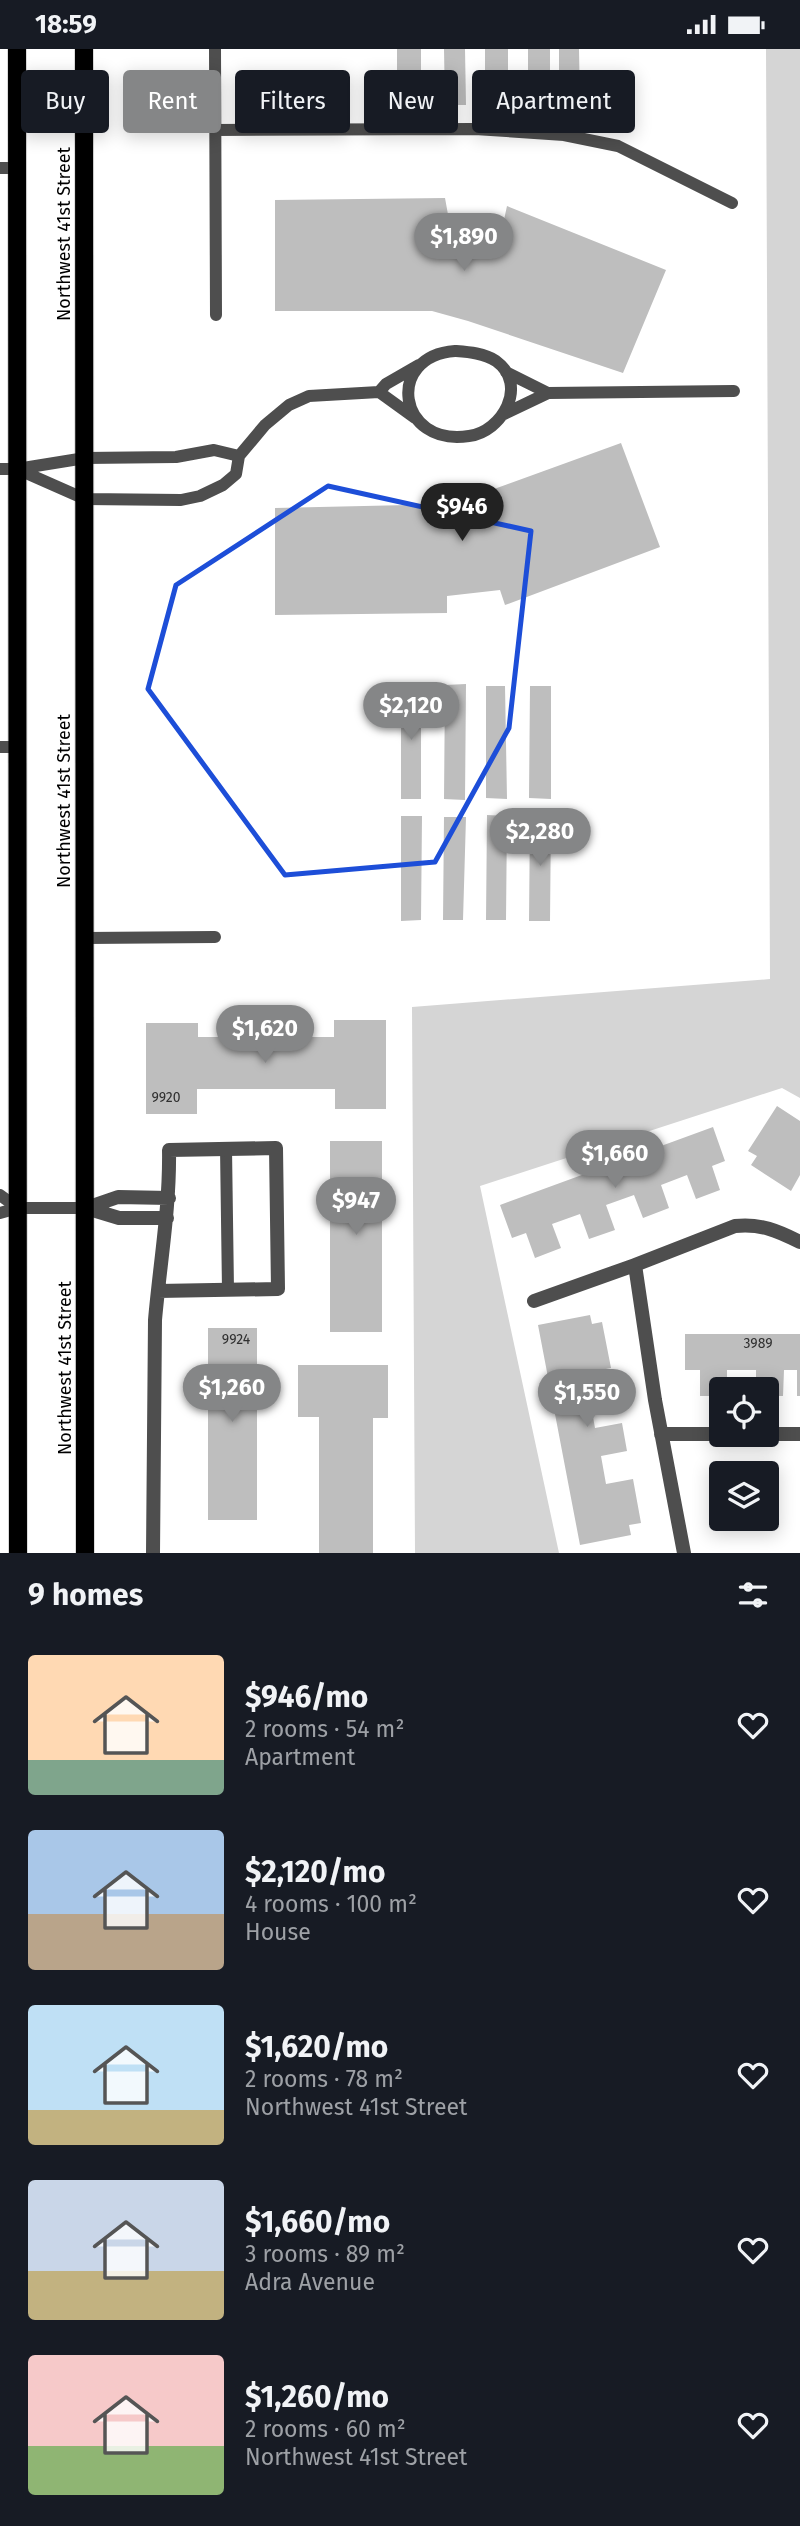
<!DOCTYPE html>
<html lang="en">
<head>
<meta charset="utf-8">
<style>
  body { margin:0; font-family:"Fira Sans",sans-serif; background:#242831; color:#f1f3f6; height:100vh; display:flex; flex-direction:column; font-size:26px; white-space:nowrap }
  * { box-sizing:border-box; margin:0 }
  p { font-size:23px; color:#9ea1a6 }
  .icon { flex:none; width:38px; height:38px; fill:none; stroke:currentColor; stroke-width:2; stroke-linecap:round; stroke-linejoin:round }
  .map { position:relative; height:1504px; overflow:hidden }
  .drawer { display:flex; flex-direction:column; background:#171b24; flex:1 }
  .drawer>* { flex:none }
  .top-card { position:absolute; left:21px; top:21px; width:760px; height:63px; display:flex; gap:14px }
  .buttons { position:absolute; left:709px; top:1328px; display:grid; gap:14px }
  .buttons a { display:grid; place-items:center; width:70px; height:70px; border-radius:7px; background:#171b24; box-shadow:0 4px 18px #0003; font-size:35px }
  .price { position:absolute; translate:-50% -60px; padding:0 16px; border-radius:24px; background:#858687; color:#fff; font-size:23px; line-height:46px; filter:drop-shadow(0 2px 4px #0008) }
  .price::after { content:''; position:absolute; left:50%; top:42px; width:21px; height:16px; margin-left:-10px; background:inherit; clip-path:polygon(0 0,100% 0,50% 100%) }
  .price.selected { background:#222; color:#fff }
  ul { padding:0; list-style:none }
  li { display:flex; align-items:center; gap:21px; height:175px; padding:0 28px }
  li span { display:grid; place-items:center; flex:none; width:196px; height:140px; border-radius:7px; color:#555 }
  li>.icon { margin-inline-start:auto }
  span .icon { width:84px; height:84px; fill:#fffc; stroke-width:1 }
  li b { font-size:30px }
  h2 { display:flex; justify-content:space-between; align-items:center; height:84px; padding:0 28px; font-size:30px }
  .pill { padding:0 24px; border-radius:7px; background:#171b24; box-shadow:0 4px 18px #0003; font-size:24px; line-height:63px }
  .pill.selected { background:#858687; color:#fff }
  .status { display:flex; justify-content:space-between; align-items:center; height:49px; padding:0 35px; background:#171b24; direction:ltr }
  .status svg { height:19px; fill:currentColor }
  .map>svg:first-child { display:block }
  .green { fill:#d5d5d5 }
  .building { fill:#bebebe }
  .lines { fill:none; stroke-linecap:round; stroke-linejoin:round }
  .primary-casing { stroke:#dbdbdb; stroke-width:20 }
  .lane { stroke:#4e4e4e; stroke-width:12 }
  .street { stroke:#4e4e4e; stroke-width:14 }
  .primary { stroke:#000; stroke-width:18 }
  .marked { fill:none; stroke:#1d4ed8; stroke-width:5; stroke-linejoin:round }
  .labels { text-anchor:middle; stroke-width:6; stroke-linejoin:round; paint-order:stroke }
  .number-label { font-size:14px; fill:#303030 }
  .street-label { font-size:18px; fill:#000; stroke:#fff }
</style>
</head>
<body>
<div class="status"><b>18:59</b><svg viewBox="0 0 49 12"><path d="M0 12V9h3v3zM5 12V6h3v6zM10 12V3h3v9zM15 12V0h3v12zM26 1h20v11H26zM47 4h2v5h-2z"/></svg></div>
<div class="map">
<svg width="800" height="1504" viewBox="0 0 800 1504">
  <rect width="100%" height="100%" fill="#fff"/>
  <path class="green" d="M 766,0 L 800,0 L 800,1049 L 782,1039 L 480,1137 L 559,1504 L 415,1504 L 412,958 L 770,930 Z"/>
  <path class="building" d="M 397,0 L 421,0 L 421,55 L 397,55 Z
    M 444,0 L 465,0 L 466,56 L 445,56 Z
    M 485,0 L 508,0 L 508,56 L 485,56 Z
    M 528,0 L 550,0 L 550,57 L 528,58 Z
    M 559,0 L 579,0 L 580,55 L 559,56 Z
    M 445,149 L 449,171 L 502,180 L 507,157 L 666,221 L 623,324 L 468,272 L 432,262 L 275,262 L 275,151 Z
    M 621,394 L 660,498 L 505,556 L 500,541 L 447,547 L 447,564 L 275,566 L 275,459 L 453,455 Z
    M 466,635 L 465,751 L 444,750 L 445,636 Z
    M 401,636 L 421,636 L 421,750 L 401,750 Z
    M 486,637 L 505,637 L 507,750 L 486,749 Z
    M 530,637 L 551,637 L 551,750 L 529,749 Z
    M 487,766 L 507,767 L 506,871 L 486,871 Z
    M 530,766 L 551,766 L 550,872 L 529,872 Z
    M 401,767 L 422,767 L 421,871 L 401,872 Z
    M 444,768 L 466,768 L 463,871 L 443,871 Z
    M 334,971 L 386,971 L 386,1060 L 335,1060 L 335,1040 L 197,1040 L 197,1065 L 146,1065 L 146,974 L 198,974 L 198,988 L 334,988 Z
    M 777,1057 L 800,1072 L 800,1126 L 791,1142 L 751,1116 L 757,1107 L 748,1102 Z
    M 713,1078 L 725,1112 L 712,1117 L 720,1141 L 696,1150 L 687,1126 L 661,1136 L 669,1159 L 643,1169 L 634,1146 L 606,1156 L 615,1181 L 589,1190 L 580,1165 L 552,1175 L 561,1199 L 535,1209 L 526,1184 L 512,1189 L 500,1156 Z
    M 330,1092 L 382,1092 L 382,1283 L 330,1283 Z
    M 590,1266 L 592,1275 L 602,1273 L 611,1319 L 585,1324 L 587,1336 L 613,1331 L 616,1345 L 590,1351 L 595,1379 L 622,1374 L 627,1402 L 601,1407 L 606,1435 L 633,1430 L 641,1474 L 629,1476 L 631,1486 L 580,1496 L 538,1276 Z
    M 208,1279 L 257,1279 L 257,1471 L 208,1471 Z
    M 685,1285 L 800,1285 L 800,1347 L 797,1347 L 797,1321 L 784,1321 L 783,1347 L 766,1347 L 766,1340 L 756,1340 L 756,1321 L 727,1321 L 727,1340 L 721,1340 L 721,1347 L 700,1347 L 700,1321 L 685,1321 Z
    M 298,1316 L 388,1316 L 388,1369 L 373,1369 L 373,1504 L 319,1504 L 319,1368 L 298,1368 Z"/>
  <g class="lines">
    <defs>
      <path id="primary" d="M 17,0 L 18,1504
        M 84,0 L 85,1504"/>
    </defs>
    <use href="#primary" class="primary-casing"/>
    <path class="lane" d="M 215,0 L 216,266
      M 215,81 L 475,80 L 564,86 L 618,97 L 732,154
      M 0,119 L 17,119
      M 455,302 C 468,303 484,304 496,312 C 529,336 502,383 469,387 C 397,398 385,307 455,302 Z
      M 506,323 L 548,344
      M 379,343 L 386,335 L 419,316
      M 504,365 L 548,344 L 734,342
      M 0,420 L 17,420 L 85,409 L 176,408 L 214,401 L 239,407
      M 17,420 L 85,450 L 181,451 L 200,447 L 223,436 L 236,425 L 239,407 L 265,376 L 289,356 L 309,347 L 379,343 L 415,369
      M 0,698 L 18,698
      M 86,889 L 215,888
      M 226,1099 L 228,1241
      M 0,1146 L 18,1159
      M 0,1164 L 18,1159 L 86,1159"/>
    <path class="street" d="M 86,1159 L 118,1148 L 169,1149
      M 86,1159 L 119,1169 L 167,1169
      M 534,1252 L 635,1216
      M 661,1385 L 721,1385
      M 766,1385 L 800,1385
      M 153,1504 L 155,1271 C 160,1214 170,1158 169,1101 L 276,1099 L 278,1240 L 158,1242
      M 684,1504 L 655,1351 L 635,1216 L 735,1177 C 760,1174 778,1182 800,1193"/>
    <use href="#primary" class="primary"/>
  </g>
  <path class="marked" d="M 328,437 L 531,482 L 509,679 L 435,813 L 285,826 L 148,640 L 176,536 Z"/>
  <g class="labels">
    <g class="number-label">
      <text x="166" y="1053">9920</text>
      <text x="236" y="1295">9924</text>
      <text x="758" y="1299">3989</text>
    </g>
    <g class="street-label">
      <text transform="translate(64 185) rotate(-90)" y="6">Northwest 41st Street</text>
      <text transform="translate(64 752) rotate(-90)" y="6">Northwest 41st Street</text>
      <text transform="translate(65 1319) rotate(-90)" y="6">Northwest 41st Street</text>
    </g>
  </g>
</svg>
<div class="buttons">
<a><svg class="icon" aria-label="locate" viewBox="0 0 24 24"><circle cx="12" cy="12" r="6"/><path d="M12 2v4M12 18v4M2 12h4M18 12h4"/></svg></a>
<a><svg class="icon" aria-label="layers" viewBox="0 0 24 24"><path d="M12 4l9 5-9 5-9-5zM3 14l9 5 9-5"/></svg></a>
</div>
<b class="price" style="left:464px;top:224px">$1,890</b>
<b class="price selected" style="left:462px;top:494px">$946</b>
<b class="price" style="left:411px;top:693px">$2,120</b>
<b class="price" style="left:540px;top:819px">$2,280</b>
<b class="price" style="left:265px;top:1016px">$1,620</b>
<b class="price" style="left:615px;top:1141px">$1,660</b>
<b class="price" style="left:356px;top:1188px">$947</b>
<b class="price" style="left:232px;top:1375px">$1,260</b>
<b class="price" style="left:587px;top:1380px">$1,550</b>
<div class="top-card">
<a class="pill">Buy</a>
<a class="pill selected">Rent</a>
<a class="pill">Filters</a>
<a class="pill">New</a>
<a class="pill">Apartment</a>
</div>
</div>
<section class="drawer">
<h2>9 homes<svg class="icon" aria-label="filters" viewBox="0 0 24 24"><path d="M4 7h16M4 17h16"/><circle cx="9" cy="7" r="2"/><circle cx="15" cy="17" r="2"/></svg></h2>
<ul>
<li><span style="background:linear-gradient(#ffd9b3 75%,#7fa58c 0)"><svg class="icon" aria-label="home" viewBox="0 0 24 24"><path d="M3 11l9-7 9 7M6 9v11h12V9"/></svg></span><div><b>$946/mo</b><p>2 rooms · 54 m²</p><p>Apartment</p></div><svg class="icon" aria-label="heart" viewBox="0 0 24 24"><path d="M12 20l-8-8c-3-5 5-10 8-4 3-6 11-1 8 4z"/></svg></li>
<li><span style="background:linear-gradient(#a9c7e8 60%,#b9a48a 0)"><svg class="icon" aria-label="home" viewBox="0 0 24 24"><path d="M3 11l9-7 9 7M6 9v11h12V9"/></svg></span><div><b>$2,120/mo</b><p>4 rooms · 100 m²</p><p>House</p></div><svg class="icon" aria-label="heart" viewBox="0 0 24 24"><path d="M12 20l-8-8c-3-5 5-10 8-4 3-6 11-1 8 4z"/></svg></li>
<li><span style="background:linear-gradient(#bfe0f5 75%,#c2b280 0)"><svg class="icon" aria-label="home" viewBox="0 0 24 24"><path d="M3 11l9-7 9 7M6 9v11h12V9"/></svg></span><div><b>$1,620/mo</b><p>2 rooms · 78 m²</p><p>Northwest 41st Street</p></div><svg class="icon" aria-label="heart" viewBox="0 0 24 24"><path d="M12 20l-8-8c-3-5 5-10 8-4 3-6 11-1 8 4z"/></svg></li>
<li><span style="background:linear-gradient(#c9d6e8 65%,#c2b280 0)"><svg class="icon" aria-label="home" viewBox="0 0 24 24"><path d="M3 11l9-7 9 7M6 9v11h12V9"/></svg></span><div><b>$1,660/mo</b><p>3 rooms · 89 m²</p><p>Adra Avenue</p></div><svg class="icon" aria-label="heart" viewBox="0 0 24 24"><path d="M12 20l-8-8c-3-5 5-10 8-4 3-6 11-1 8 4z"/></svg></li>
<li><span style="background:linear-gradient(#f6c9c9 65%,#8fb573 0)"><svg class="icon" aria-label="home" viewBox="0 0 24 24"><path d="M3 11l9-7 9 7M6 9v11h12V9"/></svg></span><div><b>$1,260/mo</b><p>2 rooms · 60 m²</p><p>Northwest 41st Street</p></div><svg class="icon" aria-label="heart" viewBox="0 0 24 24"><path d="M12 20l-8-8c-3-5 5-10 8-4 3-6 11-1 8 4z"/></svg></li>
</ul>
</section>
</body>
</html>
